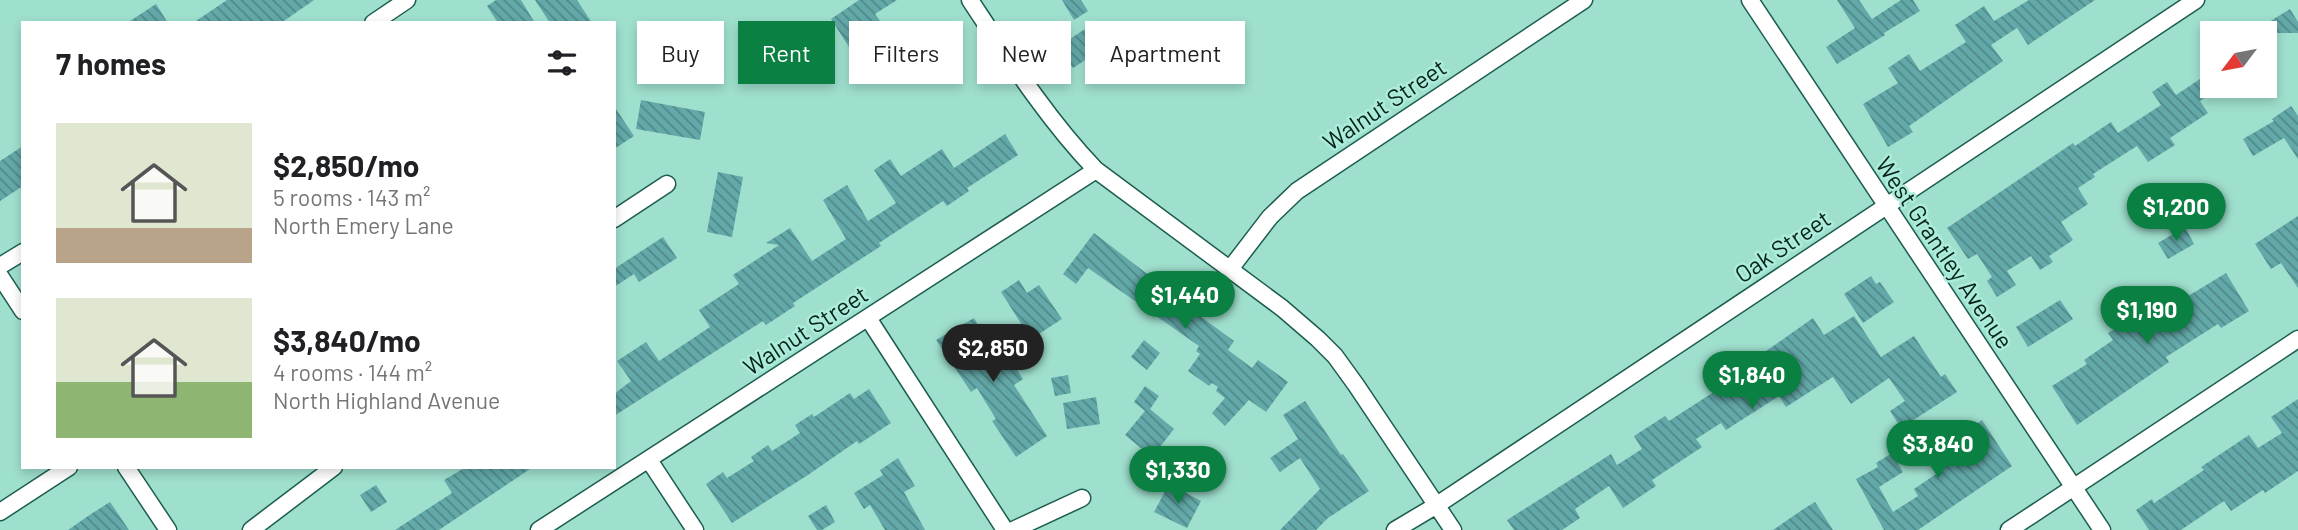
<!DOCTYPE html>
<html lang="en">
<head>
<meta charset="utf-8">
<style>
  body { margin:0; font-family:Barlow,sans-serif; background:#f2f2f2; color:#202124; height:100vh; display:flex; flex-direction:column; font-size:26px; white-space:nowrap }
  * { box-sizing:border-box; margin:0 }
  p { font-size:23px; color:#757577 }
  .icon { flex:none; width:38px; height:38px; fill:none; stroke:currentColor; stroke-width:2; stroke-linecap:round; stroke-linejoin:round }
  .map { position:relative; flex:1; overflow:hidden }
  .details { position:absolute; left:21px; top:21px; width:595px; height:448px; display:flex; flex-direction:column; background:#fff; border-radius:0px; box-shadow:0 4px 10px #0003 }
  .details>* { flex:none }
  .top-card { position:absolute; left:637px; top:21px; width:665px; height:63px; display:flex; gap:14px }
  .needle { width:46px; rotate:238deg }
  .tools { position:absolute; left:2200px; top:21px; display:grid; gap:14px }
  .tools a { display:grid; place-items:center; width:77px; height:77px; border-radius:0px; background:#fff; box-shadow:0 4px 10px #0003; font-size:35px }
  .price { position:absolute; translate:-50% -60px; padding:0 16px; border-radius:24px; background:#0b8043; color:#fff; font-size:23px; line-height:46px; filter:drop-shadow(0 2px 4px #0008) }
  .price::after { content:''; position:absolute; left:50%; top:42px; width:21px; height:16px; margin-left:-10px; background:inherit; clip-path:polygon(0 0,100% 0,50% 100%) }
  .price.current { background:#222; color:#fff }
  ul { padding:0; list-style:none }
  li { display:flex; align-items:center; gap:21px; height:175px; padding:0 35px }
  li span { display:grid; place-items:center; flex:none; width:196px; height:140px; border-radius:0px; color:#555 }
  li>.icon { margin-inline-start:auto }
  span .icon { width:84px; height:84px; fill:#fffc; stroke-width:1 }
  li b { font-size:30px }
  h2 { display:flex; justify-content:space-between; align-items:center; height:84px; padding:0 35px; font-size:30px }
  .pill { padding:0 24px; border-radius:0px; background:#fff; box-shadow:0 4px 10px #0003; font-size:24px; line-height:63px }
  .pill.current { background:#0b8043; color:#fff }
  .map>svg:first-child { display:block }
  .building { fill:url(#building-back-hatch) }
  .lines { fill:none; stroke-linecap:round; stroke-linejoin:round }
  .minor-casing { stroke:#1b5d4f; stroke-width:19 }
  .minor { stroke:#fff; stroke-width:16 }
  .labels { text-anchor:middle; stroke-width:5; stroke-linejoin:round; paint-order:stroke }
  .street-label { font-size:24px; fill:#07221c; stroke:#acecdb }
</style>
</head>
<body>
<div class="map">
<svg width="2298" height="530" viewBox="0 0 2298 530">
  <defs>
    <pattern id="building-back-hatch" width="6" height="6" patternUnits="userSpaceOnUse" patternTransform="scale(1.75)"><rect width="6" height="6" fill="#64a9a9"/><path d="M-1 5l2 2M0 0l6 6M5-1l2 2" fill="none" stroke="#508989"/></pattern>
  </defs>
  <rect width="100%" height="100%" fill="#9fdfce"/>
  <path class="building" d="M 227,0 L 314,0 L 281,23 L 193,23 Z
    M 496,0 L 521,0 L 535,23 L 498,23 L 487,6 Z
    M 535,0 L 577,0 L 592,23 L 550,23 Z
    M 859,0 L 897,0 L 875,14 L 885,28 L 851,50 L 831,19 Z
    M 1062,0 L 1081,0 L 1088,11 L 1074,20 Z
    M 1837,0 L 1859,0 L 1872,19 L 1901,0 L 1913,0 L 1920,11 L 1884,33 L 1885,35 L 1837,64 L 1826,47 L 1855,28 Z
    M 2029,0 L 2095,0 L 2028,45 L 2017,28 L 1991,45 L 2003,61 L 1909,126 L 1913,132 L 1888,147 L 1863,104 L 1898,83 L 1888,68 L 1909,54 L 1920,71 L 1966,42 L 1955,25 L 1984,6 L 1994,21 Z
    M 156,4 L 168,23 L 127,23 Z
    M 2290,9 L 2298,22 L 2298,33 L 2251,33 Z
    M 1091,25 L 1105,47 L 1073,68 L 1058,47 Z
    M 2212,71 L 2212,93 L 2200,101 L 2208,113 L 2170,138 L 2175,145 L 2148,162 L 2137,146 L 2093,174 L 2095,177 L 2078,188 L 2088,204 L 2061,222 L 2073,240 L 2049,256 L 2053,262 L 2040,270 L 2031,256 L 2007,271 L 2016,285 L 1997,297 L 1987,281 L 1992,277 L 1977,254 L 1968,259 L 1947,228 L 2073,143 L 2075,146 L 2111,122 L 2118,133 L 2161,105 L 2152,92 L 2167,82 L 2176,95 Z
    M 641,100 L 705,112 L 700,140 L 636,129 Z
    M 614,106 L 634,136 L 614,149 Z
    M 2291,106 L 2298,116 L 2298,159 L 2284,138 L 2253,156 L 2243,139 L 2274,121 L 2272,119 Z
    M 1005,134 L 1018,155 L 967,188 L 969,191 L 947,206 L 943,201 L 879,243 L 881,246 L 793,303 L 795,306 L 766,325 L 763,321 L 614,416 L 614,394 L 631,381 L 617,361 L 646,342 L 659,361 L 710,327 L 699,310 L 739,284 L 733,275 L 779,245 L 766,243 L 790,228 L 812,261 L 846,239 L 823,200 L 847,185 L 868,221 L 896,203 L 874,170 L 890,159 L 901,176 L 942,149 L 954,168 Z
    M 23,146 L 23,186 L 0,201 L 0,161 Z
    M 718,172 L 743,177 L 732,237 L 707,232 Z
    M 2298,216 L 2298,288 L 2281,263 L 2271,269 L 2255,244 Z
    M 2185,227 L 2194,244 L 2168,259 L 2158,243 Z
    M 1094,233 L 1159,283 L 1158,285 L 1234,341 L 1228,350 L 1252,368 L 1258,360 L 1288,382 L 1266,412 L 1249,400 L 1225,426 L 1212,413 L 1225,398 L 1216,391 L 1218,387 L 1212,383 L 1209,386 L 1188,371 L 1200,354 L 1196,351 L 1199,346 L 1088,268 L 1076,284 L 1063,274 Z
    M 663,237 L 677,258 L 639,282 L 634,274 L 614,287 L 614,269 Z
    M 2226,273 L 2249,311 L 2221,328 L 2218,324 L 2166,357 L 2169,362 L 2077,425 L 2052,386 L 2087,364 L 2084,360 L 2113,340 L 2108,333 L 2174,292 L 2180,301 Z
    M 1871,276 L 1876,284 L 1880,282 L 1894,302 L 1863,323 L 1844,294 Z
    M 1019,280 L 1027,293 L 1039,285 L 1062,319 L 1031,339 L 1001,292 Z
    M 2060,300 L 2073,319 L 2028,347 L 2016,327 Z
    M 1854,316 L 1881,357 L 1914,336 L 1941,377 L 1945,374 L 1957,392 L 1901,428 L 1890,411 L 1905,401 L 1889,378 L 1851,404 L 1833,377 L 1786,407 L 1779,396 L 1726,430 L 1721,423 L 1696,439 L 1702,447 L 1652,480 L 1656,486 L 1623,508 L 1609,486 L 1575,509 L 1580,518 L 1562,530 L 1514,530 L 1507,520 L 1611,454 L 1617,465 L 1642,449 L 1634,436 L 1665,416 L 1669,421 L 1726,384 L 1757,363 L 1755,359 L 1813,318 L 1824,335 Z
    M 974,318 L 995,354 L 1004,349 L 1023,379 L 1014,385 L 1047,436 L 1016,457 L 992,421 L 996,419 L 977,388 L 971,392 L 936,340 Z
    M 1144,340 L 1160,353 L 1147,370 L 1131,357 Z
    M 1068,375 L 1071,393 L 1055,396 L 1051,378 Z
    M 1145,386 L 1159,396 L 1150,409 L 1174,429 L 1152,457 L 1125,435 L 1145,411 L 1134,402 Z
    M 869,389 L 891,423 L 859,444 L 857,441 L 808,475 L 732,523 L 706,484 L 723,472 L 727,478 L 754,461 L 751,457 L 768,445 L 772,451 L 800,433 L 795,425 L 812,414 L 814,417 L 850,393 L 854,399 Z
    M 1096,397 L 1100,424 L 1067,429 L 1063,403 Z
    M 2298,399 L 2298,471 L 2265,493 L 2263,490 L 2231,511 L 2224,501 L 2181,530 L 2149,530 L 2136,510 L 2152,499 L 2154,503 L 2204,470 L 2201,467 L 2249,435 L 2258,448 L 2282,433 L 2271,417 Z
    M 1305,401 L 1341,455 L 1343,454 L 1369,491 L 1328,518 L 1316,530 L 1280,530 L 1320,489 L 1300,458 L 1280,472 L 1270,458 L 1298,439 L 1283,415 Z
    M 1982,420 L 2012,466 L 1918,530 L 1884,530 L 1856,479 L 1878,467 L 1876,463 L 1892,453 L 1903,472 L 1879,487 L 1893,512 L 1918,496 L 1914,489 L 1939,472 L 1928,457 Z
    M 898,458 L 915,486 L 904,492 L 925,530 L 885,530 L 870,505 L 864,509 L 854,493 L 883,475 L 880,470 Z
    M 466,467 L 533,467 L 439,530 L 395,530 L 452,493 L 444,480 Z
    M 1169,484 L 1201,501 L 1187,528 L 1154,512 Z
    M 376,485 L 387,502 L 371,512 L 360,495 Z
    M 110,502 L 129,530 L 68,530 L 91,514 Z
    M 1815,502 L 1833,530 L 1773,530 L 1805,508 Z
    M 826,505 L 835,522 L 822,530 L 817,530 L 808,516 Z"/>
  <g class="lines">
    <defs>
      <path id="minor" d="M 970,0 C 1009,59 1047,119 1096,170 L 1282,308 L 1318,339 L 1335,356 L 1356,385 L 1453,530
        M 1750,0 L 2102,530
        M 373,23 L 407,0
        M 614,219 L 667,184
        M 0,266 L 23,252
        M 1230,269 L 1270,217 L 1297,191 L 1584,0
        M 0,276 L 23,311
        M 868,318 L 1005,530
        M 649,460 L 695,530
        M 126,467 L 168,530
        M 0,512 L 69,467
        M 251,530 L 334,467
        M 539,530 L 1096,170
        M 1013,530 L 1082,498
        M 1395,530 L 1437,505 L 2196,0
        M 2009,530 L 2298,339"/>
    </defs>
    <use href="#minor" class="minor-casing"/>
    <use href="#minor" class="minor"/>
  </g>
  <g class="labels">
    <g class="street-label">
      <text transform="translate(1385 105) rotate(-34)" y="8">Walnut Street</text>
      <text transform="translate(1783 247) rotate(-34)" y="8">Oak Street</text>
      <text transform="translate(1944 253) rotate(56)" y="8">West Grantley Avenue</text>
      <text transform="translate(806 331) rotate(-33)" y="8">Walnut Street</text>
    </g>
  </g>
</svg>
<div class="tools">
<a><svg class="needle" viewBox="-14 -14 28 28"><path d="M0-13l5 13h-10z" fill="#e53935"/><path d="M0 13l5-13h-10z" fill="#757577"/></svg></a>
</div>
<b class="price" style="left:2176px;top:243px">$1,200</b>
<b class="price" style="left:1185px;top:331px">$1,440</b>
<b class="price" style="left:2147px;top:346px">$1,190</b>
<b class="price current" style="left:993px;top:384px">$2,850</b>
<b class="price" style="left:1752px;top:411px">$1,840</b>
<b class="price" style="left:1938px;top:480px">$3,840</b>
<b class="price" style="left:1178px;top:506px">$1,330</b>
<div class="top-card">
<a class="pill">Buy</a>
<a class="pill current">Rent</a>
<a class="pill">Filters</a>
<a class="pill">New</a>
<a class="pill">Apartment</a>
</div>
<section class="details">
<h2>7 homes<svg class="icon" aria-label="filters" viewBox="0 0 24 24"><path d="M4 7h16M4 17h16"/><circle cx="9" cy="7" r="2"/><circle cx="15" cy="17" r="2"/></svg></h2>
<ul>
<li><span style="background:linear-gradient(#dfe7d0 75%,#b9a48a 0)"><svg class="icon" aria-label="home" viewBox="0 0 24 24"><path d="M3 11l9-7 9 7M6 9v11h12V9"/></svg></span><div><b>$2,850/mo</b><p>5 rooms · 143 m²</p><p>North Emery Lane</p></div></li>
<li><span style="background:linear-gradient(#dfe7d0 60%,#8fb573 0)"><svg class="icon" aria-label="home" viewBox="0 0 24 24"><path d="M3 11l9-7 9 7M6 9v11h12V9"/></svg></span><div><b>$3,840/mo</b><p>4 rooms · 144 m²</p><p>North Highland Avenue</p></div></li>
</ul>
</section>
</div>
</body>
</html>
